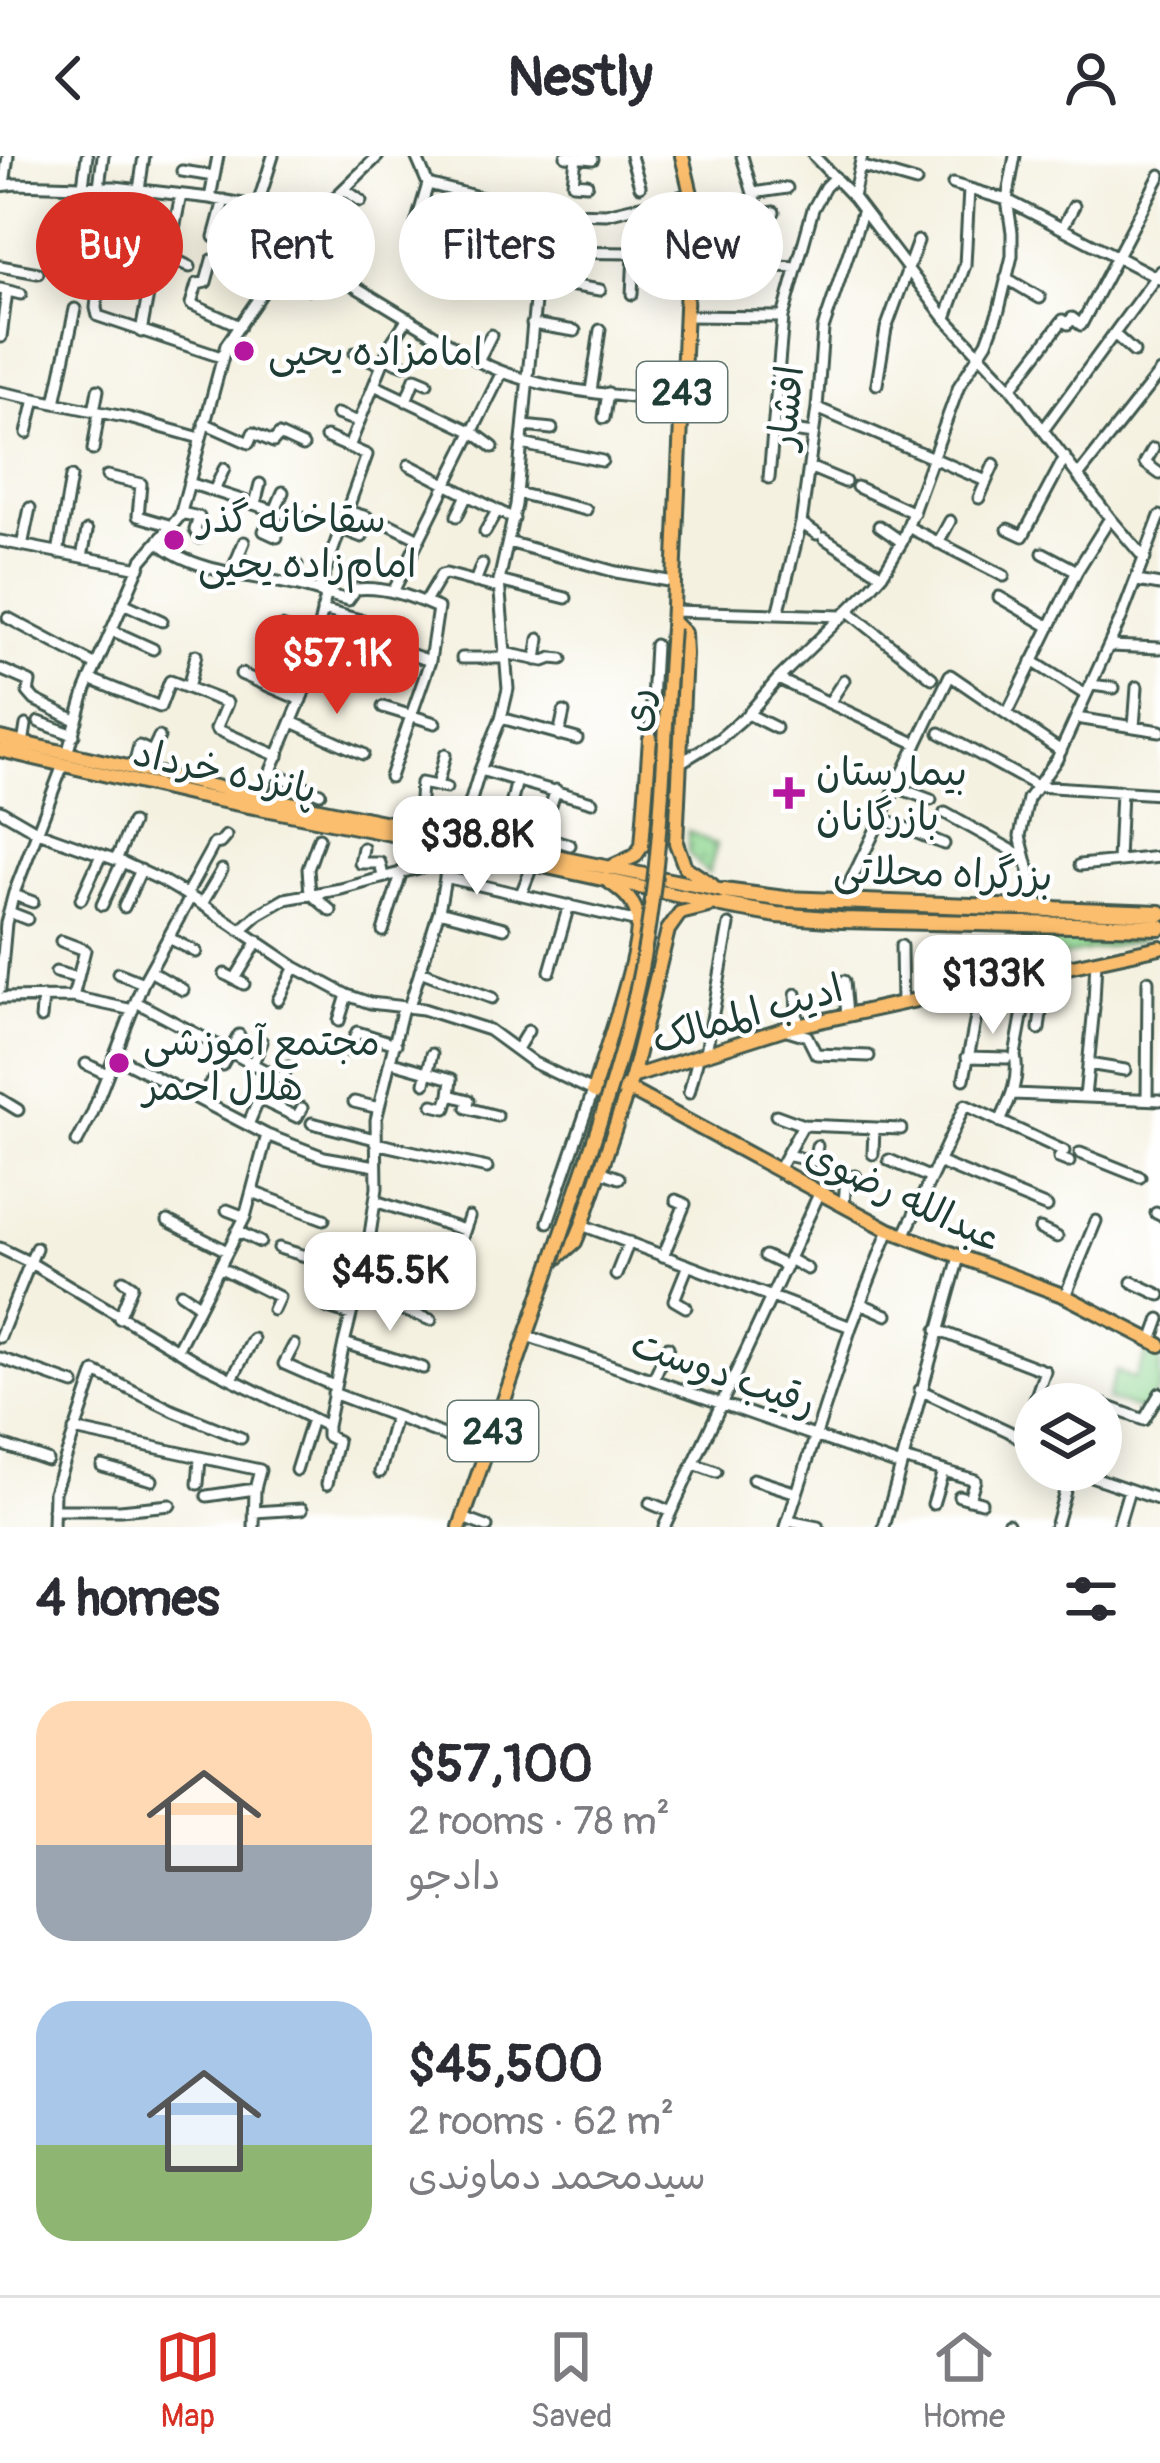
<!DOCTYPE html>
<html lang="en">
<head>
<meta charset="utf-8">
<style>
  body { margin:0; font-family:Pangolin,"Playpen Sans Arabic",sans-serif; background:#f7f7f7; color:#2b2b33; height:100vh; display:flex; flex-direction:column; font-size:45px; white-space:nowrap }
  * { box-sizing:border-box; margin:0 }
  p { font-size:39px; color:#7c7c81 }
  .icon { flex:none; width:66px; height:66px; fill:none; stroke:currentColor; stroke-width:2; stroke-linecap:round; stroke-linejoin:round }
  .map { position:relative; height:1371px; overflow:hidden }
  .details { display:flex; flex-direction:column; background:#fff; flex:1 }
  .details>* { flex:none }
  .guide { position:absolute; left:36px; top:36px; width:1089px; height:108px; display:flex; gap:24px }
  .tools { position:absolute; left:1014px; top:1227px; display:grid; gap:24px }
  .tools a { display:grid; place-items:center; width:108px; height:108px; border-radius:50%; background:#fff; box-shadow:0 6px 30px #0003; font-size:60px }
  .price { position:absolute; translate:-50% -102px; padding:0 27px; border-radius:24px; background:#fff; color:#222; font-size:39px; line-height:78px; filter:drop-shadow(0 3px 6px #0008) }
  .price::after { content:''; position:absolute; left:50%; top:72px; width:36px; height:27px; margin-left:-18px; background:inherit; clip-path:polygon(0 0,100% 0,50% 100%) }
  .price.current { background:#d93025; color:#fff }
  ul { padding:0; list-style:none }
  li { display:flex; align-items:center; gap:36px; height:300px; padding:0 36px }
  li span { display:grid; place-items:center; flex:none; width:336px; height:240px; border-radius:36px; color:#555 }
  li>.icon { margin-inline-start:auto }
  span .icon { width:144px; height:144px; fill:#fffc; stroke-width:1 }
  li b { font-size:51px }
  h2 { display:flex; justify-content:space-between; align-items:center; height:144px; padding:0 36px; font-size:51px }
  .pill { padding:0 42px; border-radius:54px; background:#fff; box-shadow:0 6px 30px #0003; font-size:42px; line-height:108px }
  .pill.current { background:#d93025; color:#fff }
  header { display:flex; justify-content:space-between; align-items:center; height:156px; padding:0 36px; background:#fff; font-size:54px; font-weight:700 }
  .dock { display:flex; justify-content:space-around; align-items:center; height:168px; border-top:3px solid #e1e1e2; background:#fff; font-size:33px; color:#7c7c81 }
  .dock a { display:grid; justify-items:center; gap:6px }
  .dock .current { color:#d93025 }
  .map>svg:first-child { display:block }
  .grass { fill:url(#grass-dots); stroke:#578a62; stroke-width:3 }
  .park { fill:#8fd691; stroke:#578a62; stroke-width:3 }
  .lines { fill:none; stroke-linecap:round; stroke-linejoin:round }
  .minor-casing { stroke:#3f584e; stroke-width:15 }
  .major-casing { stroke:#3f584e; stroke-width:18 }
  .highway-casing { stroke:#3f584e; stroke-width:20 }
  .minor { stroke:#fff; stroke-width:9 }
  .major { stroke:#fbbe6e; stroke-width:12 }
  .highway { stroke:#fbbe6e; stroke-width:14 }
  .major-bridge-casing { stroke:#3f584e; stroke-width:18; stroke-linecap:butt }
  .major-bridge { stroke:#fbbe6e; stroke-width:12 }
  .poi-dot { fill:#b5179e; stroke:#fff; stroke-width:4.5 }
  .labels { text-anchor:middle; stroke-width:9; stroke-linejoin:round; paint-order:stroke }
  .shield { fill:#fff; stroke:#627771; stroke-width:3 }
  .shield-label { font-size:36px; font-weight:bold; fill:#1f3d34 }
  .poi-label { font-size:39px; fill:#1f3d34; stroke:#fff; text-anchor:start }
  .street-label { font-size:39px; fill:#1f3d34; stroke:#fff }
</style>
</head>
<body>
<header><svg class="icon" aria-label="back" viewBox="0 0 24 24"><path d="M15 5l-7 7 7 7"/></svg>Nestly<svg class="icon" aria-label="person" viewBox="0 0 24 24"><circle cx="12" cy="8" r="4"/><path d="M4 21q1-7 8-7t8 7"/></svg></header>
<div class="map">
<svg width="1160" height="1371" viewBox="0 0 1160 1371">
  <defs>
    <pattern id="grass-dots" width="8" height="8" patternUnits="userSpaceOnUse" patternTransform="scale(3)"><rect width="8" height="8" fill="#8fd691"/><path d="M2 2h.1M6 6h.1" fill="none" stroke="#74af77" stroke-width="1.8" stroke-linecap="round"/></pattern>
  </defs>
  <rect width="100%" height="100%" fill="#fff"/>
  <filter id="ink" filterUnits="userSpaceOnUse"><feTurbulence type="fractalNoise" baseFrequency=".00833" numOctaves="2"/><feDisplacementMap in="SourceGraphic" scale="24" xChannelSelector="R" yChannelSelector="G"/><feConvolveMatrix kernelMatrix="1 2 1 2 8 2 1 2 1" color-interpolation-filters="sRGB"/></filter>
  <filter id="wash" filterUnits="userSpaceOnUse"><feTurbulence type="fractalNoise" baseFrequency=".004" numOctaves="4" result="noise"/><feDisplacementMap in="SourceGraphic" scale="48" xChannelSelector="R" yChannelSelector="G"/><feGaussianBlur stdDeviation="2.7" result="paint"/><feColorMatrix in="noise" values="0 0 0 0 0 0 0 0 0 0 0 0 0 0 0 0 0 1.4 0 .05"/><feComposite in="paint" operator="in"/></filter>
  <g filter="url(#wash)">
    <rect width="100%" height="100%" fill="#f4f1e0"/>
    <path class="grass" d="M 688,675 L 717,689 L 708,718 L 688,697 Z"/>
    <path class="park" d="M 1024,782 L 1146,783 L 1021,809 L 1019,786 Z
      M 1149,1192 L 1160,1198 L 1160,1230 L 1146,1255 L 1107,1244 L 1116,1215 L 1135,1223 Z"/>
  </g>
  <g filter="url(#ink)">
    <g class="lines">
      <defs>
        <path id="minor" d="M 416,0 L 428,28 L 537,56 L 606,58 L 683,40
          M 566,0 L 593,3
          M 631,0 L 640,30
          M 742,0 L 759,58 L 774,56
          M 814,0 L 853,41 L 945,162 L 1011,232 L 1110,362 L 1145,403
          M 576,2 L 573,27 L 587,28
          M 860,10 L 916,26
          M 182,15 L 214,20
          M 953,28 L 1007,44 L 1160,123
          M 4,29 L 8,0
          M 83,29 L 87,0
          M 0,30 L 15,28 L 115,31 L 210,42 L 315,61
          M 99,30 L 103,0
          M 344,33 L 361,45
          M 139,34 L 144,0
          M 753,37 L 787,32
          M 181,39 L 169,97 L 176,104 L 190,111
          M 853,41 L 862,0
          M 210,42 L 218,0
          M 257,51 L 273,0
          M 416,68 L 428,28
          M 1062,72 L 1074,50
          M 214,81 L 224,44
          M 112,82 L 115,31
          M 293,93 L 478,205 C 538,236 611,238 677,246
          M 537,96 L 634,97 L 632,138
          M 212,104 L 206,126 L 197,128 L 191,148 L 240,170
          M 763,109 L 795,111
          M 0,110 L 38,117
          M 280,114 L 309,133
          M 1006,122 L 1040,142
          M 537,124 L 600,134
          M 0,133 L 21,138
          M 98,133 L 96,152 L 98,160 L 221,201
          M 685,160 L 783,161
          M 946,162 L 965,109 L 969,33
          M 532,168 L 575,175
          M 141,176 L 148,139
          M 1114,178 L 1134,196
          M 1,181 L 7,135
          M 355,197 L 382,209
          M 385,202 L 404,209
          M 478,205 L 491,179
          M 877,228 L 886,173 L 918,85
          M 374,229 L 473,276 L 493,291
          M 1011,232 L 1063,164 L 1068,168 L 1072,162 L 1081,169 L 1160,19
          M 591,235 L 600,174
          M 0,236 L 129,262 L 200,282
          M 406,245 L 415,222 L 427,227
          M 55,247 L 75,153
          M 817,252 L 986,325
          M 94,255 L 98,234
          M 337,258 L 359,266
          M 604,262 L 608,237
          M 204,267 L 249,287 L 253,277 L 273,286 L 279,279 L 303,290
          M 524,270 L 552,273
          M 772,272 L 813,278
          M 1044,273 L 1160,115
          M 27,277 L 35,243
          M 326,281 L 349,291
          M 522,288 L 602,305
          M 1153,293 L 1145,307 L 1160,318
          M 93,294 L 99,256
          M 409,309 L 514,363
          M 809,311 L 845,326
          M 1079,319 L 1160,216
          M 107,320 L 141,328 L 138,360 L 172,370
          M 769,322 L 783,161 L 813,53 L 825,31 L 835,21
          M 189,327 L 275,355 L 264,375 L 277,381
          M 857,331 L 914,357
          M 214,335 L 224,313
          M 283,336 L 275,355 L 303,362
          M 517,337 L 586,354
          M 979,342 L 994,308
          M 255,348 L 260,328
          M 347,355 L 367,361
          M 181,357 L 199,361 L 195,374 L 200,382
          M 457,360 L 467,339
          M 801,367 L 817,378
          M 391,369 L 419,383
          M 879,370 L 902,386
          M 910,372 L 1004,420
          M 341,373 L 362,381
          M 1008,373 L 1023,380 L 1065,301
          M 485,376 L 497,355
          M 824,382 L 882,419
          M 0,385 L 139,412
          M 158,386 C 193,417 258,420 302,431 C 317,435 332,440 348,444 L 356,433 C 385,430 412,441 438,452 L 430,505 L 390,621
          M 508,386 L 616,416 L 674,426
          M 938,387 L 950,365
          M 22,390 L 30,352
          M 58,397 L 71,321
          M 1043,397 L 1077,415
          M 82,401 L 87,375
          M 232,415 L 244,386
          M 499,425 L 566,442
          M 1137,425 L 1160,429
          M 475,426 L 482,408
          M 292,429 L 297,409
          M 393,436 L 502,216
          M 999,441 L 1050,471
          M 425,446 L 441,419 L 446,418 L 499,432
          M 123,447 L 162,465
          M 322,454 L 380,469 L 378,485
          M 673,455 L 843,460
          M 848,455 L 932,522
          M 778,458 L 801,367 L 817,252 L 823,173 L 863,54
          M 8,462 L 96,509
          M 111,474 L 153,493
          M 276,483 L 282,471 L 316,483
          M 1109,490 L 1160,492
          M 407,497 L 430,505
          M 504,497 L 544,505 L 552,502 L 562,503
          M 312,502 L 360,518
          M 462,502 L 504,502
          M 536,504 L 539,483
          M 1032,505 L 1086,539
          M 0,513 L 30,526 L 28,536 L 35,544 L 77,565
          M 241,518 L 301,544
          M 90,523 L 160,551 L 170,525 L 227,547 L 216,573 L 278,600
          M 778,523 L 917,588
          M 1092,529 L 1114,532
          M 188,532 L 196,499
          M 829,547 L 844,524
          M 383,551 L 435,567
          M 748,558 L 776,572
          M 1007,558 L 1077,415 L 1110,362
          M 501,562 L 577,583
          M 1076,562 L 1160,575
          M 39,566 L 74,579
          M 292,566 L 363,598
          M 1134,571 L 1137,531
          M 940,577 L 1037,630 L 1160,638
          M 559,579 L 564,556
          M 650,583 L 655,489
          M 23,588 L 26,569
          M 67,598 L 86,533 L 142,404 L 180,360 L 226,189 L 315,61 L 378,0
          M 678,608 L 719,583 L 748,558 L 778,523 L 867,436 L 882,419 L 902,386 L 959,230 L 987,186 L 999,154 L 1012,100 L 1012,76 L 1007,44 L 1015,0
          M 133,613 L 139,590 L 152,596 L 159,581
          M 480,614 L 592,646
          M 271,616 L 320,637
          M 437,630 L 445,599
          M 896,631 L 931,644
          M 260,641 L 304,536 L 326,439 L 320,430 L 367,299 L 349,291 L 390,189 L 408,162
          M 511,649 L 517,624
          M 0,654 L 38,676 L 122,706 L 163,725 L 202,748 L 295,811 L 347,839 L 370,847 L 423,853 L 489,874 L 534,907 L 593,935 L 548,1066
          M 945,657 L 1024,701
          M 881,662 L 944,688
          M 418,673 L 421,627 L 446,632
          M 541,680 L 570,689
          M 460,681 L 480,614 L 501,562 L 508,533 L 499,425 L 516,349 L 537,124 L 537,56
          M 363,692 L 360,707 L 380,707 L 383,720
          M 535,696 L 556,634
          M 116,704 L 132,667
          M 1118,705 L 1121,635
          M 1080,709 L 1160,701
          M 445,721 L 638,766
          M 847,733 L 950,519 L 1061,595
          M 310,737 L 308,713 L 319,682
          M 310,737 L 331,755
          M 521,738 L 533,708
          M 14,739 L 33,746
          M 186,739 L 214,688 L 220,687 L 226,680
          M 81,743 L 101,699
          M 202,748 L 222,714
          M 102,749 L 122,706
          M 124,751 L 141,714
          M 1039,753 L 1020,680 L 1028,643 L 1057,603 L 1122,460 L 1160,360
          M 439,755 L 504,772
          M 9,756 L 27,763
          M 241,774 L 259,758 L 285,743 L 341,733 L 448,704
          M 383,775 L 402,715
          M 169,782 L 196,796
          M 61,785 L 85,794 L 73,841
          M 901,790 L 902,847
          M 150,815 L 183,834
          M 420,815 L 492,842
          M 550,815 L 569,749
          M 56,816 L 78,822
          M 118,817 L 143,827
          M 225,818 L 244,828
          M 235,823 L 258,785
          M 844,825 L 847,859
          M 0,833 L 6,767 L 14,737 L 63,609
          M 796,838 L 798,869
          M 0,842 L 73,841 L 133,854
          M 278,844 L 295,811
          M 136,846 L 281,923 L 288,911
          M 1094,846 L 1096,804
          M 409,851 L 439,755 L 449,700
          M 41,862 L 43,841
          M 339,865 L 347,839
          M 784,873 L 807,880 L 816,898 L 869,900
          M 1039,873 L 1046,816
          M 517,893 L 528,875
          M 349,895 L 357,876 L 396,888
          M 706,896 L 729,769
          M 115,900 L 267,979 L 324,1001 L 376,1010
          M 967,901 L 1007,902
          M 392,906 L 452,923 L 450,939
          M 86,908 L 107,918
          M 1088,908 L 1125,914
          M 222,909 L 239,879
          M 252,909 L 262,886
          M 964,923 L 982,830
          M 425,927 L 432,898
          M 689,937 L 699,898
          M 1013,938 L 1160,944
          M 450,939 L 469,944 L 467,952 L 497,960
          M 1085,941 L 1094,851
          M 0,943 L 18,954
          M 1147,943 L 1148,825
          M 201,944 L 211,926
          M 354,946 L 379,952
          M 433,949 L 446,952 L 450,939
          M 776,959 L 803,969 L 901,973
          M 1000,966 C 1010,944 1020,923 1015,899 L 1026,839 L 1023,821
          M 312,967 L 375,983
          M 248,969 L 259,943 L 297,961 L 302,952
          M 77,986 L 92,958 L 143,827 L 190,742
          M 375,987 L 487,1012
          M 1080,997 L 1140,1021
          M 873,998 L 874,972
          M 786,999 L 814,1005 L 817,990
          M 889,1004 L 931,1022
          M 938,1006 L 1047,1051
          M 778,1014 L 803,969
          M 600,1015 L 619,1022
          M 253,1032 L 255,1037 L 324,1063
          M 375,1045 L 464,1074
          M 844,1049 L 846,1021 L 856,1020
          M 227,1054 L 245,1061
          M 1156,1057 L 1160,1059
          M 168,1065 L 227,1095
          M 582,1069 L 851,1171
          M 1040,1073 L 1057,1081
          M 237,1075 L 260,1086
          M 904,1080 L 965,949 L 1064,995 L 1059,1002 L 1069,1006
          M 460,1088 L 469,1061
          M 0,1092 L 29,1106 L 199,1207 L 327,1270
          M 279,1092 L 361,1117
          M 368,1092 L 447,1116
          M 663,1100 L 685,1048 L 676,1044
          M 765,1100 L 786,1110
          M 789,1103 L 807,1113
          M 219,1111 L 279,1141 L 273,1154
          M 616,1119 L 629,1086
          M 1132,1126 L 1160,1139
          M 181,1137 L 199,1149
          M 315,1138 L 324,1105
          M 357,1138 L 431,1164
          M 1065,1140 L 1096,1065
          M 860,1147 L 887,1159
          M 686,1151 L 674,1144 L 688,1109
          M 328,1152 L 351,1159
          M 119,1162 L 132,1130 L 123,1124
          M 937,1174 L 1045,1215 L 1031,1254
          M 527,1180 L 901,1310
          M 0,1181 L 36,1092
          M 1152,1185 L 1160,1163
          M 344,1187 L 423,1212
          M 294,1189 L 284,1208 L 334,1230
          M 177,1194 L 245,1061 L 267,979
          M 0,1202 L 74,1228
          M 232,1223 L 253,1183
          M 653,1224 L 668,1191
          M 920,1234 L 1008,1275 L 1035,1291
          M 333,1237 L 486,1295
          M 1101,1248 L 1144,1264 L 1160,1237
          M 327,1270 L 344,1187 L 368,1092 L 377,1032 L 376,964 L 403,851
          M 327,1270 L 327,1280 L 337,1285 L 327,1328
          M 74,1274 L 260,1314 L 255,1333 L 254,1371
          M 0,1288 L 47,1304
          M 903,1303 L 975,1324 L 969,1343
          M 694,1308 L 716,1316
          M 102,1310 L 152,1324
          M 296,1314 L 312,1263
          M 1073,1314 L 1160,1344
          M 380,1316 L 395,1261
          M 753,1323 L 797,1337
          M 198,1328 L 200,1303
          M 207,1340 L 255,1333
          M 959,1340 L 981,1346
          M 650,1347 L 671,1356
          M 933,1348 L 943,1315
          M 53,1354 L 120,1354 L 170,1349
          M 254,1356 L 302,1353
          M 463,1362 L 487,1371
          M 788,1365 L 818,1371
          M 53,1371 L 54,1336 L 95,1216 L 174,1255 L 241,1282
          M 664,1371 L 820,1036
          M 786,1371 L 851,1171 L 889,1074
          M 884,1371 L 959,1101
          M 1007,1371 L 1008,1367
          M 1055,1371 L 1071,1314
          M 1118,1371 L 1129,1334"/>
        <path id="major" d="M 672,465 L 684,477 L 685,498 L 676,687 L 685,711 L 712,729
          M 672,472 L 691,38 L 682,0
          M 0,582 L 260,641 L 724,735
          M 0,594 L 193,639 L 452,690 L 721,749
          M 609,712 L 635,700 L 642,690 L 650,583
          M 605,723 C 618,732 632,741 637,758 C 645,786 603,902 593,935 L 605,939 L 621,931 L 628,933 L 889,1074 L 1065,1140 L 1160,1189
          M 632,921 L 783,873 L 1160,791
          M 460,1371 L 552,1106 L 575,1086 L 582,1069 L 632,921 L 668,774 L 680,757 L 708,750"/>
        <path id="highway" d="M 724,735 L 785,743 L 1160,757
          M 721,749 L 777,759 L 841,764 L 1160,771"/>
      </defs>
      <use href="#minor" class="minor-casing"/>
      <use href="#major" class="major-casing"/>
      <use href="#highway" class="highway-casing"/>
      <use href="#minor" class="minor"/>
      <use href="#major" class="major"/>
      <use href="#highway" class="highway"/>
      <defs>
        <path id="major-bridge" d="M 552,1106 C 584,1013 618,922 638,827 C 663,711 663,590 672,472"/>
      </defs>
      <use href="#major-bridge" class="major-bridge-casing"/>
      <use href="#major-bridge" class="major-bridge"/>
    </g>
  </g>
  <g class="poi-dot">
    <circle cx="244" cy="195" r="12"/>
    <circle cx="174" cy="384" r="12"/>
    <path d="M783 619h12v12h12v12h-12v12h-12v-12h-12v-12h12z"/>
    <circle cx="119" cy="907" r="12"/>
  </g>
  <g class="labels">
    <g class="shield">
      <rect x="637" y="206" width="90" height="60" rx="9"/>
      <rect x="448" y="1245" width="90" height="60" rx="9"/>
    </g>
    <g class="shield-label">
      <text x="682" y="249">243</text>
      <text x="493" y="1288">243</text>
    </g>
    <g class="poi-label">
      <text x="268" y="209">امامزاده یحیی</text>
      <text x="198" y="376">سقاخانه گذر<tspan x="198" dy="45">امام‌زاده یحیی</tspan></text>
      <text x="816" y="629">بیمارستان<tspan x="816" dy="45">بازرگانان</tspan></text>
      <text x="143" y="899">مجتمع آموزشی<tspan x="143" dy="45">هلال احمر</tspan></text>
    </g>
    <g class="street-label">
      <text transform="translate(785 251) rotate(-84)" y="14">افشار</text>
      <text transform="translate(636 554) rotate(-86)" y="14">ری</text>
      <text transform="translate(225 614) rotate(12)" y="14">پانزده خرداد</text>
      <text transform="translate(943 716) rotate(2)" y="14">بزرگراه محلاتی</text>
      <text transform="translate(747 857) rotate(-16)" y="14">ادیب الممالک</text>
      <text transform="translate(904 1039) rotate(25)" y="14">عبدالله رضوی</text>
      <text transform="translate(724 1216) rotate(19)" y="14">رقیب دوست</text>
    </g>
  </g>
</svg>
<div class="tools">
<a><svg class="icon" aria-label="layers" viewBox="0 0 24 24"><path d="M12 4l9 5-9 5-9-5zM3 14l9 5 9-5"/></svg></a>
</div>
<b class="price current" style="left:337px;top:561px">$57.1K</b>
<b class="price" style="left:477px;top:742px">$38.8K</b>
<b class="price" style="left:993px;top:881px">$133K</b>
<b class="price" style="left:390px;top:1178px">$45.5K</b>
<div class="guide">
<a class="pill current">Buy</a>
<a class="pill">Rent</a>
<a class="pill">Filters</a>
<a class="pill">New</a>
</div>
</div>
<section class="details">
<h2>4 homes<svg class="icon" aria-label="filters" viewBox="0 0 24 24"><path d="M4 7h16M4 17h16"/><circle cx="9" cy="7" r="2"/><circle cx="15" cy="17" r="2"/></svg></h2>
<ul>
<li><span style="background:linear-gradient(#ffd9b3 60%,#9aa5b1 0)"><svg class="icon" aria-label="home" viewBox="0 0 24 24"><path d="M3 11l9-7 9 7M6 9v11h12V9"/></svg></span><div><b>$57,100</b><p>2 rooms · 78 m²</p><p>دادجو</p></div></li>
<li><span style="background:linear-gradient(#a9c7e8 60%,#8fb573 0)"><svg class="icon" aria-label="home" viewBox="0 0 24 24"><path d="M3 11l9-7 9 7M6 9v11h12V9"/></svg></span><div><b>$45,500</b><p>2 rooms · 62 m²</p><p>سیدمحمد دماوندی</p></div></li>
</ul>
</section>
<nav class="dock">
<a class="current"><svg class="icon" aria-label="map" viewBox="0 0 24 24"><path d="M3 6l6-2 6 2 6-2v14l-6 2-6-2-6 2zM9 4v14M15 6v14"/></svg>Map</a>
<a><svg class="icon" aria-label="saved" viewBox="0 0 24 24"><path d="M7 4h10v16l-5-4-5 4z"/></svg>Saved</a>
<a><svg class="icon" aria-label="home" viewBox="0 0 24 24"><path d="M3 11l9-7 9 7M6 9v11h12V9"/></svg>Home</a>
</nav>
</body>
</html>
